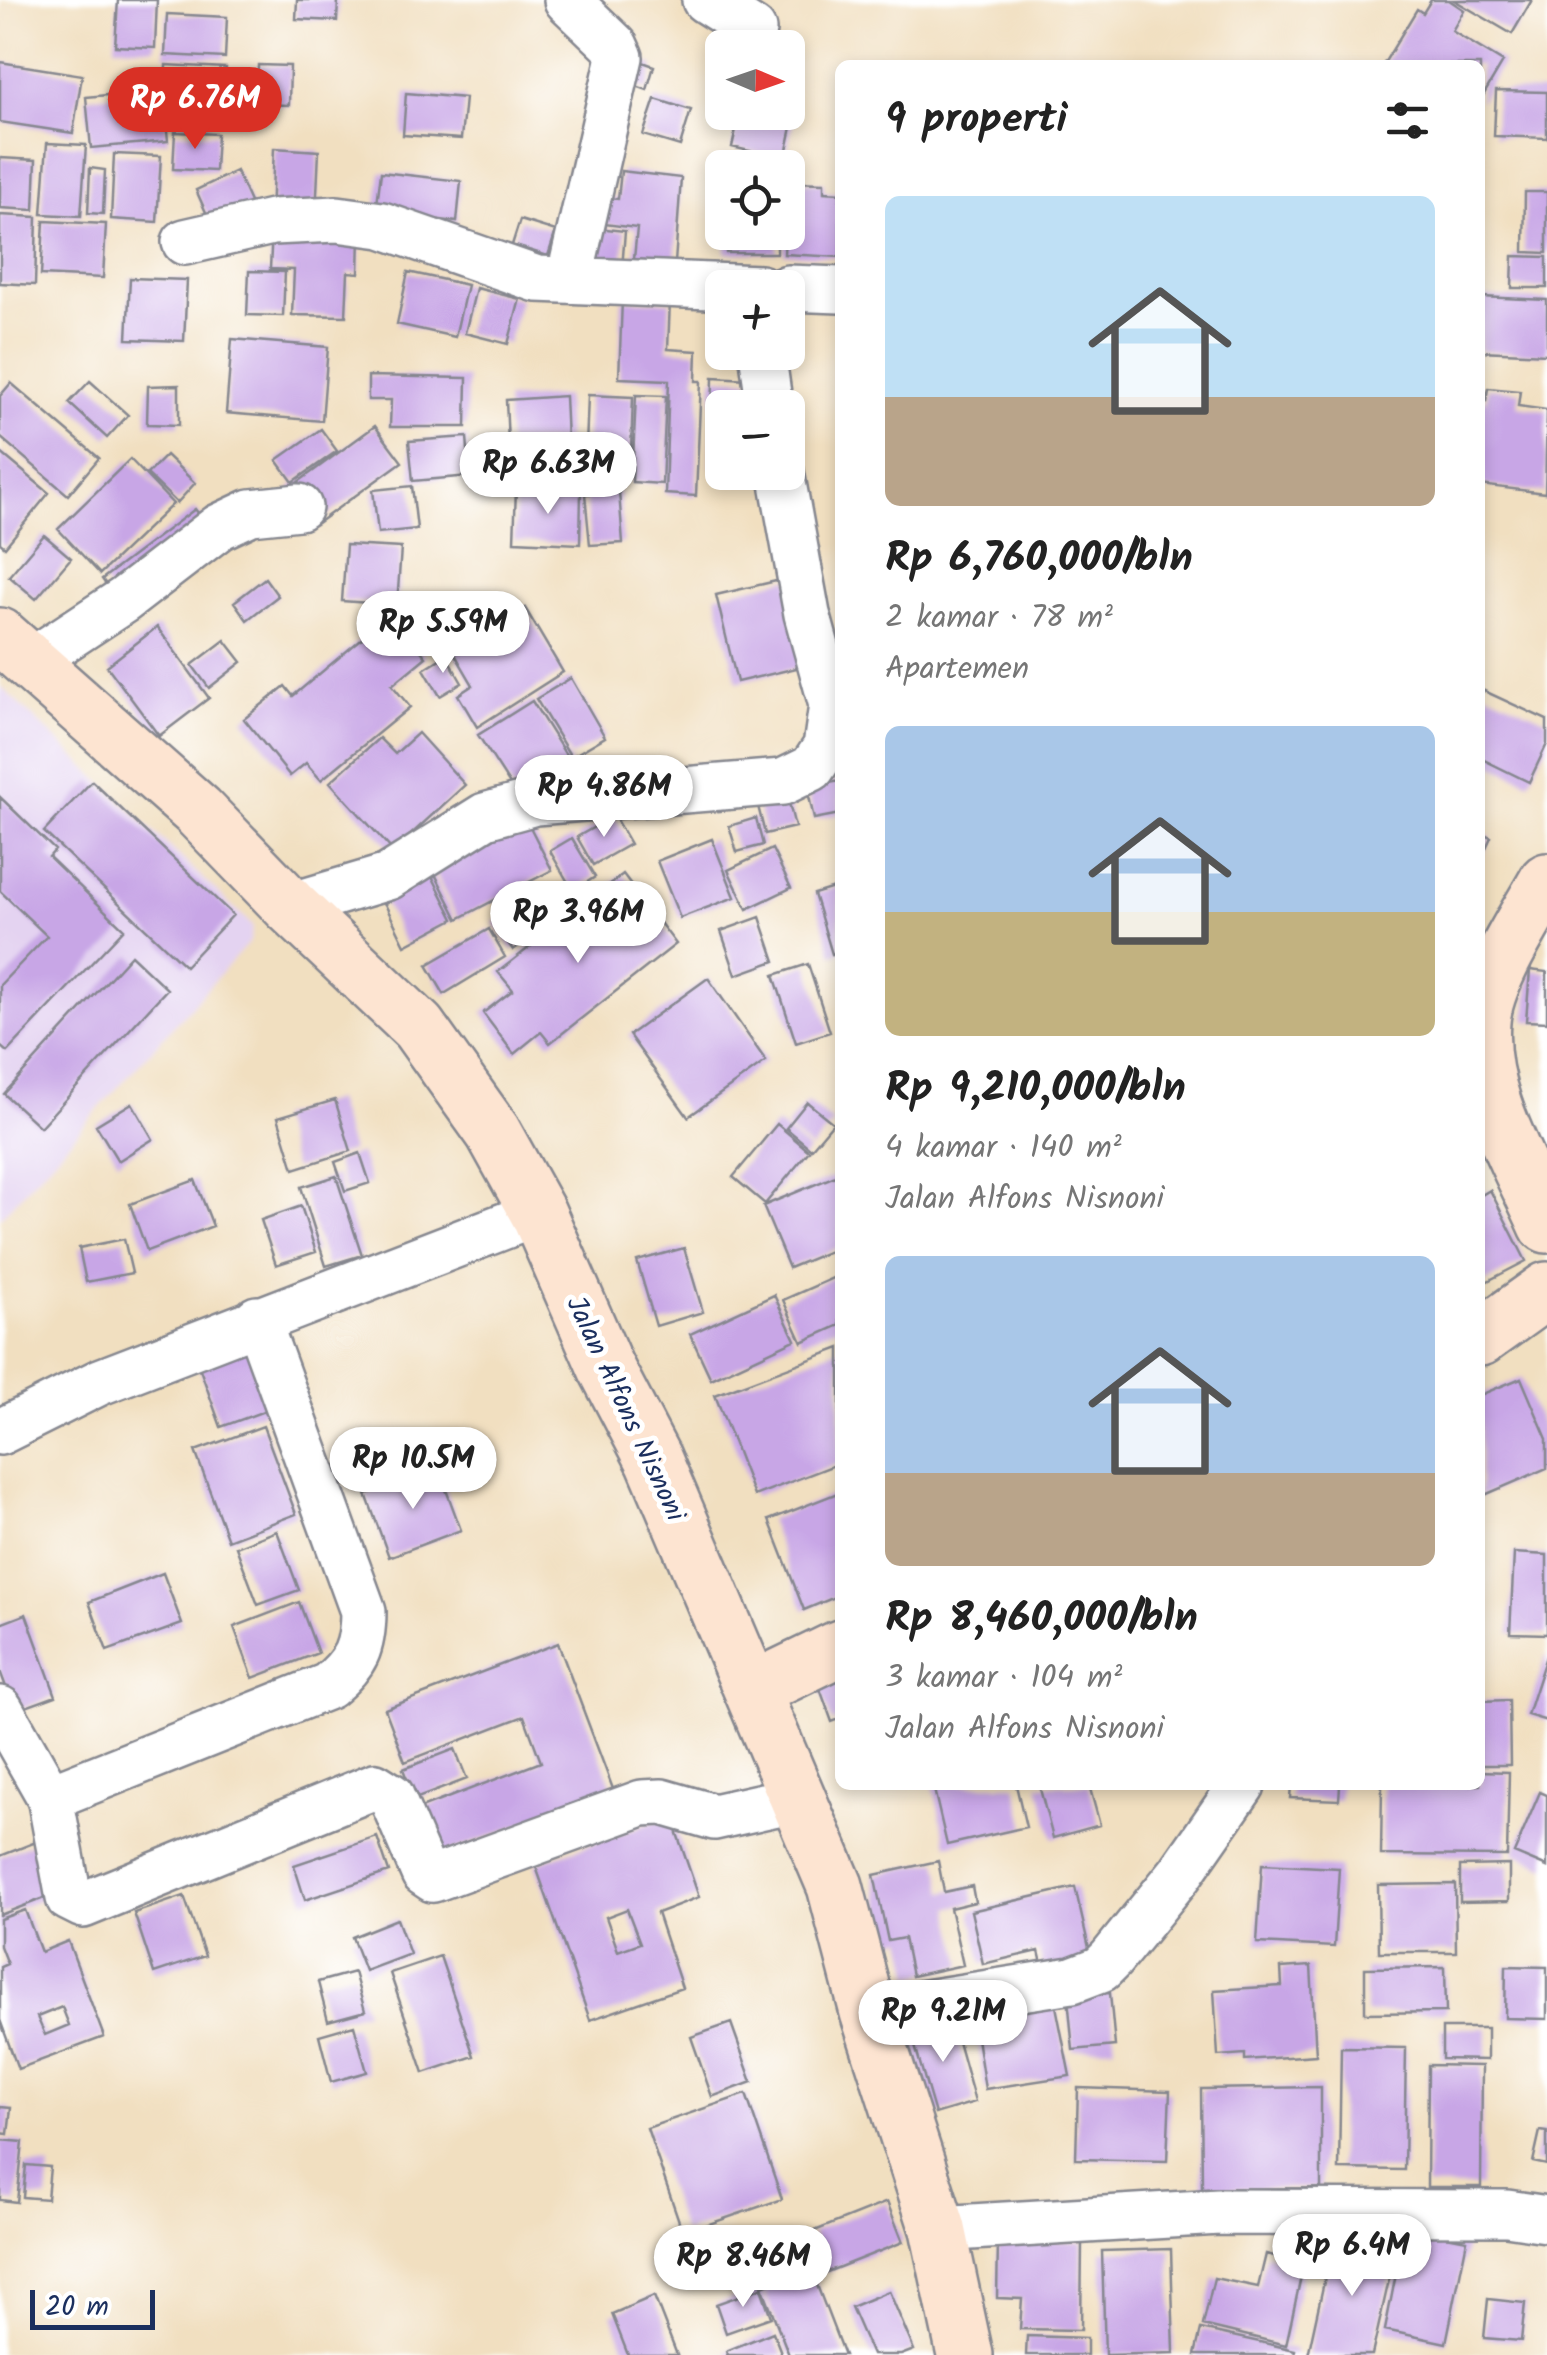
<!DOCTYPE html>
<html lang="id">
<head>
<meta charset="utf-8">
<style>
  body { margin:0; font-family:Kalam,sans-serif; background:#f6f6f6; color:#222; height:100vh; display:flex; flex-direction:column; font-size:38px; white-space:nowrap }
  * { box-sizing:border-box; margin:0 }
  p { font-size:32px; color:#767676 }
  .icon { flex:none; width:55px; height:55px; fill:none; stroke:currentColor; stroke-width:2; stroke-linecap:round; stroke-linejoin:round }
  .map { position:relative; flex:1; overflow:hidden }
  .side { position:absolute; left:835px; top:60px; width:650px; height:1730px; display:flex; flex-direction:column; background:#fff; border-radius:15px; box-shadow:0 5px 15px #0003 }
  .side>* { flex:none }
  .needle { width:65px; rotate:92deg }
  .fabs { position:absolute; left:705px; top:30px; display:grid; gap:20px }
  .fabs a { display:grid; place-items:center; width:100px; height:100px; border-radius:15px; background:#fff; box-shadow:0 5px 15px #0003; font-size:50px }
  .scale { position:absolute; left:30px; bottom:25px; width:125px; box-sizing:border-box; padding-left:10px; border:5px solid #1b2f5e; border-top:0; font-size:28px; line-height:35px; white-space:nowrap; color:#1b2f5e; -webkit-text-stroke:8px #fff; paint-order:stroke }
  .price { position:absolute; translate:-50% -85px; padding:0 22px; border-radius:35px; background:#fff; color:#222; font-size:32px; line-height:65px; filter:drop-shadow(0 2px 5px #0008) }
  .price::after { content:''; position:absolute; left:50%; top:60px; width:30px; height:22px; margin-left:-15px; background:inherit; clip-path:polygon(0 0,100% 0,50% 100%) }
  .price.active { background:#d93025; color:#fff }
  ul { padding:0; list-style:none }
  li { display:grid; align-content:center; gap:20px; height:530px; padding:0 50px }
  li span { display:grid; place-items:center; height:310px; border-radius:15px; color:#555 }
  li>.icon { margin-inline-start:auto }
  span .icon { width:180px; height:180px; fill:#fffc; stroke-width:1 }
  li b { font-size:42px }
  h2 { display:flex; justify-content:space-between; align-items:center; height:120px; padding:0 50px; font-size:42px }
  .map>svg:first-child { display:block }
  .built { fill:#e4d3f1 }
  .building { fill:#c8a6e6; fill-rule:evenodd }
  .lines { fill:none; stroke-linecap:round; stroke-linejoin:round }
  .street-casing { stroke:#86878f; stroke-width:50 }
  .secondary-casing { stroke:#86878f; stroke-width:60 }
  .street { stroke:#fff; stroke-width:45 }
  .secondary { stroke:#fde4d1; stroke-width:55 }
  .labels { text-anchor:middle; stroke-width:10; stroke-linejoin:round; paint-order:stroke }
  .street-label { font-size:28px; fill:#1b2f5e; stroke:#fff }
</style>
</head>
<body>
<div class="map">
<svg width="1547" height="2355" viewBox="0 0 1547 2355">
  <rect width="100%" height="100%" fill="#fff"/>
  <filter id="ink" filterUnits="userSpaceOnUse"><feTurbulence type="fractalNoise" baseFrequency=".01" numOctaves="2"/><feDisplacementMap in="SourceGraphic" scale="20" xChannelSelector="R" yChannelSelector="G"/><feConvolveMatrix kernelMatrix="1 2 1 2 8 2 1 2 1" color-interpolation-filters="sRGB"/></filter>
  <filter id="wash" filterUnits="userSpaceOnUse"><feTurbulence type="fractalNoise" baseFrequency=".0048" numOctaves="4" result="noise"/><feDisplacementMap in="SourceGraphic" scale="40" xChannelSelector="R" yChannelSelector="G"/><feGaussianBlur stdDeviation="2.25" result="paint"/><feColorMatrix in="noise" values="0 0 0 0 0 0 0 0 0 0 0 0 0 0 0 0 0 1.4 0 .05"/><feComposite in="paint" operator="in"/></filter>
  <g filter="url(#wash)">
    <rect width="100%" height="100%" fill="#f1dfc0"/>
    <path class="built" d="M 0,686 L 253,926 L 250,941 L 0,1218 Z"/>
    <g id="blocks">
      <path class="building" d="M 118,0 L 157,0 L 155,48 L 115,46 Z
        M 297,0 L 338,0 L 337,21 L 296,19 Z
        M 1431,0 L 1449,0 L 1464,10 L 1452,31 L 1503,62 L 1480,101 L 1480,65 L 1383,65 L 1417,9 L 1423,13 Z
        M 1454,0 L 1532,0 L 1512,34 Z
        M 167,14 L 227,17 L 225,58 L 165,55 Z
        M 640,61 L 654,66 L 647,90 L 633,85 Z
        M 0,62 L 82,75 L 73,133 L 0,122 Z
        M 166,65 L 226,68 L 224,92 L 165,89 Z
        M 258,65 L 290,66 L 289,105 L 257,104 Z
        M 163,90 L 168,141 L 91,148 L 86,97 Z
        M 1496,91 L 1547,92 L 1547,138 L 1494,136 Z
        M 173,93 L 211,95 L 210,124 L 171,122 Z
        M 406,93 L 465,98 L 461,139 L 403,135 Z
        M 655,99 L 691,110 L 680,146 L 643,135 Z
        M 788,107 L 796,109 L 785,159 L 732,147 L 740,112 L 788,112 Z
        M 175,132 L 217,134 L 215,171 L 173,169 Z
        M 47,143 L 86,145 L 81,216 L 42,214 Z
        M 274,148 L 319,151 L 316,216 L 271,214 Z
        M 114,154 L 161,156 L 157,222 L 111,219 Z
        M 0,158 L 36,160 L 34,210 L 0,208 Z
        M 90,168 L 105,170 L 103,214 L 88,213 Z
        M 236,171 L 253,209 L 213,228 L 196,190 Z
        M 621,171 L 681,178 L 675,263 L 634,259 L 637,228 L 604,224 L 607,198 L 618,199 Z
        M 381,172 L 461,181 L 457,222 L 376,212 Z
        M 788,182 L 824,183 L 824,192 L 840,193 L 840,257 L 784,254 Z
        M 1525,192 L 1547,192 L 1547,253 L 1524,252 Z
        M 0,215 L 37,217 L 35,285 L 0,283 Z
        M 520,220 L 556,231 L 548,256 L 512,245 Z
        M 44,221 L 106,224 L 103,278 L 41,275 Z
        M 597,228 L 625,231 L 622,269 L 593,267 Z
        M 272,230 L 360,234 L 359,273 L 348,272 L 346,316 L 292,315 L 294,270 L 270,269 Z
        M 726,232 L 777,232 L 777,253 L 726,253 Z
        M 1513,256 L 1547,257 L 1547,288 L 1512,288 Z
        M 249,271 L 285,272 L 283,316 L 247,315 Z
        M 408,272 L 467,285 L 455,337 L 397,324 Z
        M 130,278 L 187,280 L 184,341 L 127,339 Z
        M 476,288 L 520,299 L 508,344 L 465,333 Z
        M 1480,297 L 1547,300 L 1547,354 L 1480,351 Z
        M 622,300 L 670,301 L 668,349 L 697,351 L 696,381 L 701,381 L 696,496 L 665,494 L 669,380 L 619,378 Z
        M 232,339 L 328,347 L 322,421 L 226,413 Z
        M 368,376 L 467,378 L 466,427 L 390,427 L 391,400 L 368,400 Z
        M 713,377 L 748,379 L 747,408 L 722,408 L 722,468 L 711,468 Z
        M 90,381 L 128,415 L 107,438 L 69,403 Z
        M 11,383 L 99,458 L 68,495 L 0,437 L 0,396 Z
        M 179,385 L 179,425 L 147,424 L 148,386 Z
        M 1488,388 L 1520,391 L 1518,406 L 1547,410 L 1545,493 L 1480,485 L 1480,400 L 1486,401 Z
        M 588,395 L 633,397 L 631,450 L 586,448 Z
        M 636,395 L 666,396 L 662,484 L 632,482 Z
        M 565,396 L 567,440 L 508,443 L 506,400 Z
        M 375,426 L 402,462 L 316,524 L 290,488 Z
        M 321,429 L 337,451 L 293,482 L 277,460 Z
        M 467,437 L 470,476 L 413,481 L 409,441 Z
        M 571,444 L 574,480 L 520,483 L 518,447 Z
        M 0,452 L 49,493 L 5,547 L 0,543 Z
        M 166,455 L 195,483 L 177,503 L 147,474 Z
        M 130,459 L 173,504 L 100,574 L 58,529 Z
        M 412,486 L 417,529 L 378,533 L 373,490 Z
        M 516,489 L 581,492 L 580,544 L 514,541 Z
        M 619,492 L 623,543 L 590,545 L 585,494 Z
        M 195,509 L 209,527 L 115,597 L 102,579 Z
        M 44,535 L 71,558 L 36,599 L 9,576 Z
        M 346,545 L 401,548 L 397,605 L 342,601 Z
        M 265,578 L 278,596 L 247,620 L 234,602 Z
        M 789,578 L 809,665 L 737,682 L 716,595 Z
        M 525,608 L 563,672 L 477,727 L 458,695 L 473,685 L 453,651 Z
        M 391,614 L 426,657 L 392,685 L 410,707 L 321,780 L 306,763 L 290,776 L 244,719 L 285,686 L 293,696 Z
        M 157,627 L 209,698 L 159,736 L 107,666 Z
        M 225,640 L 242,662 L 209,688 L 192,665 Z
        M 446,655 L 462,683 L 440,696 L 424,669 Z
        M 571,678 L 605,737 L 571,757 L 536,699 Z
        M 1480,689 L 1547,720 L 1547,744 L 1529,782 L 1480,758 Z
        M 532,701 L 571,763 L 518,797 L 478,735 Z
        M 418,733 L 465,785 L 393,851 L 330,782 L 379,738 L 395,754 Z
        M 92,781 L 233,915 L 185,966 L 44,832 Z
        M 840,781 L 840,814 L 814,819 L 807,787 Z
        M 787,795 L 795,827 L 765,834 L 757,802 Z
        M 0,797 L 55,850 L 49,857 L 124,929 L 7,1052 L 0,1046 L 0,985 L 47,936 L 0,891 Z
        M 614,816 L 630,844 L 593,865 L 577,837 Z
        M 756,818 L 763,845 L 737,852 L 729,826 Z
        M 527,821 L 552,870 L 458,919 L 433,870 Z
        M 1480,832 L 1491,837 L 1480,861 Z
        M 572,838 L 595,877 L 573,891 L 550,851 Z
        M 712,839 L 735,897 L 680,918 L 657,861 Z
        M 772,849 L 791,888 L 747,909 L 728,870 Z
        M 430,872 L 454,919 L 405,945 L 381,896 Z
        M 623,874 L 676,944 L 550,1043 L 541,1032 L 514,1054 L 483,1013 L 513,990 L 498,972 Z
        M 840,886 L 840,952 L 832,954 L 814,894 Z
        M 521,905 L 539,932 L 513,950 L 494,923 Z
        M 760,917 L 775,961 L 736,975 L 721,931 Z
        M 489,929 L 505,957 L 444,994 L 427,965 Z
        M 131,955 L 167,989 L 40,1127 L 4,1094 Z
        M 808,964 L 830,1032 L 796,1043 L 774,975 Z
        M 1530,970 L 1547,972 L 1547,1022 L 1526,1021 Z
        M 708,978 L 766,1061 L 688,1117 L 629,1035 Z
        M 335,1100 L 351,1151 L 294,1169 L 278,1117 Z
        M 807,1102 L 833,1123 L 811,1149 L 786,1128 Z
        M 132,1103 L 153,1139 L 118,1161 L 96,1125 Z
        M 777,1124 L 809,1151 L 765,1204 L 733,1177 Z
        M 360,1153 L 370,1183 L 345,1191 L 335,1162 Z
        M 840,1174 L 840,1247 L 789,1268 L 763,1206 Z
        M 336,1176 L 362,1255 L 326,1266 L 301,1187 Z
        M 195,1180 L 213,1226 L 147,1251 L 130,1204 Z
        M 1490,1190 L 1526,1261 L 1480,1285 L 1480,1196 Z
        M 301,1206 L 316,1252 L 276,1265 L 261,1220 Z
        M 124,1239 L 132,1273 L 86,1282 L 79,1248 Z
        M 684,1248 L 703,1312 L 656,1326 L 637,1261 Z
        M 837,1276 L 840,1325 L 802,1342 L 783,1300 Z
        M 774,1295 L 795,1340 L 711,1379 L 690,1334 Z
        M 254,1340 L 278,1406 L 221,1427 L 197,1361 Z
        M 840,1348 L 840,1463 L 754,1496 L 715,1395 Z
        M 1521,1378 L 1547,1439 L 1547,1468 L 1480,1497 L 1480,1395 Z
        M 263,1426 L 296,1514 L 228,1540 L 195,1451 Z
        M 438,1468 L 461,1530 L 389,1557 L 366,1494 Z
        M 840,1492 L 840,1595 L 804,1610 L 769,1520 Z
        M 277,1531 L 299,1590 L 258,1605 L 236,1547 Z
        M 1514,1553 L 1547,1555 L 1547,1634 L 1510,1633 Z
        M 163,1573 L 182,1624 L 107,1651 L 89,1602 Z
        M 299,1602 L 318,1653 L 253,1678 L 234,1627 Z
        M 26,1614 L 56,1696 L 15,1711 L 0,1671 L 0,1624 Z
        M 558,1643 L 613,1789 L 431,1859 L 413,1811 L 541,1762 L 524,1716 L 405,1762 L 385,1709 Z
        M 1546,1656 L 1547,1657 L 1547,1721 L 1527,1715 Z
        M 840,1679 L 840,1719 L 832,1722 L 819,1686 Z
        M 1509,1700 L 1510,1765 L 1480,1765 L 1480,1701 Z
        M 455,1749 L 467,1779 L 415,1799 L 403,1769 Z
        M 1480,1771 L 1509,1772 L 1507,1856 L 1381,1855 L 1382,1785 L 1480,1785 Z
        M 933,1785 L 1016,1785 L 1026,1827 L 947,1845 Z
        M 1039,1785 L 1089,1785 L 1100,1825 L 1053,1838 Z
        M 1291,1785 L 1340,1785 L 1339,1800 L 1290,1798 Z
        M 1540,1792 L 1547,1795 L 1547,1867 L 1514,1853 Z
        M 671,1816 L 699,1897 L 657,1913 L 682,1988 L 590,2020 L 535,1864 ZM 627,1909 L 640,1943 L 618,1951 L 606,1917 Z
        M 377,1837 L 389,1872 L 305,1900 L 294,1865 Z
        M 36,1842 L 55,1894 L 0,1915 L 0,1856 Z
        M 938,1861 L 944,1892 L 972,1886 L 975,1902 L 950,1908 L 963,1965 L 912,1976 L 904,1938 L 888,1941 L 874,1875 Z
        M 1262,1864 L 1339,1868 L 1334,1947 L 1257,1943 Z
        M 1509,1865 L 1509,1901 L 1460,1902 L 1460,1866 Z
        M 1455,1884 L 1456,1952 L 1379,1952 L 1378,1885 Z
        M 1075,1887 L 1092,1961 L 1044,1972 L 1039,1951 L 983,1964 L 971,1911 Z
        M 184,1896 L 205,1956 L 154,1973 L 134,1913 Z
        M 25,1910 L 41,1952 L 68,1941 L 104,2037 L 18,2069 L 0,2020 L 0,1967 L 7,1964 L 0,1946 L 0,1919 ZM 62,2007 L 69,2025 L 45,2035 L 37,2017 Z
        M 397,1919 L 410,1954 L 365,1971 L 352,1937 Z
        M 440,1956 L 474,2056 L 424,2073 L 390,1973 Z
        M 1311,1966 L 1316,2055 L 1245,2060 L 1245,2054 L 1218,2056 L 1214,1990 L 1282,1986 L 1281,1968 Z
        M 1506,1966 L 1547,1967 L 1547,2019 L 1505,2018 Z
        M 1445,1967 L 1446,2012 L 1365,2013 L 1365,1968 Z
        M 354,1972 L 365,2011 L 328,2021 L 318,1982 Z
        M 1110,1993 L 1115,2046 L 1073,2050 L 1068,1997 Z
        M 1055,2001 L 1070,2076 L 985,2089 L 977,2038 L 991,2036 L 988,2012 Z
        M 951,2017 L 975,2102 L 935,2114 L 910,2029 Z
        M 731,2023 L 752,2082 L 712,2097 L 691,2037 Z
        M 354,2025 L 367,2072 L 331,2082 L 319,2035 Z
        M 1442,2028 L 1487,2028 L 1487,2060 L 1442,2059 Z
        M 1341,2047 L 1406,2048 L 1404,2170 L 1339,2169 Z
        M 1428,2065 L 1482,2066 L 1481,2187 L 1427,2187 Z
        M 1321,2087 L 1321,2188 L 1202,2189 L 1201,2089 Z
        M 1078,2088 L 1170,2091 L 1167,2161 L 1076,2159 Z
        M 746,2094 L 782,2199 L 683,2233 L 647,2128 Z
        M 0,2107 L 11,2108 L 8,2134 L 0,2133 Z
        M 1540,2131 L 1547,2132 L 1547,2165 L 1533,2162 Z
        M 0,2140 L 23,2142 L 17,2202 L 0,2200 Z
        M 26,2165 L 50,2167 L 47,2199 L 23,2197 Z
        M 887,2202 L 903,2242 L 827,2272 L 812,2232 Z
        M 1405,2228 L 1467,2240 L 1446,2343 L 1385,2330 Z
        M 1334,2236 L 1396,2249 L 1372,2355 L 1308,2355 Z
        M 998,2240 L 1082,2242 L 1081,2330 L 1020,2329 L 1022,2299 L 997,2298 Z
        M 1171,2249 L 1174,2353 L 1105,2355 L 1102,2251 Z
        M 1266,2254 L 1304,2263 L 1286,2345 L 1203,2325 L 1214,2278 L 1258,2287 Z
        M 810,2267 L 844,2355 L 789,2355 L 762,2286 Z
        M 761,2288 L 771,2317 L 726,2333 L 716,2304 Z
        M 889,2291 L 914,2350 L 901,2355 L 872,2355 L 851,2307 Z
        M 654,2296 L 677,2355 L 628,2355 L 612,2314 Z
        M 1488,2299 L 1525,2303 L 1521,2341 L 1484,2338 Z
        M 1201,2329 L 1295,2350 L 1294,2355 L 1195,2355 Z
        M 773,2332 L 782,2355 L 727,2355 L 726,2351 Z
        M 1027,2336 L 1087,2338 L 1087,2355 L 1026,2355 Z"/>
    </g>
  </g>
  <g filter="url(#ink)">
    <use href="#blocks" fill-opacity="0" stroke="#86878f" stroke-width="2.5"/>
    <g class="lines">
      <defs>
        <path id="street" d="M 567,0 L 615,46 L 620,57 L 569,280
          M 705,0 L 753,30
          M 185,242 L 272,222 L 337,219 L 382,225 L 537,279 L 760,288
          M 788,288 L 840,290
          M 762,352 L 770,408
          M 30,662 L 124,600 L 219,527 L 251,512 L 299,507
          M 290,906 L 388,877 L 485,816 L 535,802 L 783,782 L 812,768 L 826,747 L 832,705 L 807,614 L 781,472
          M 0,1432 L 100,1382 L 538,1213
          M 0,1709 L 50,1797 L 69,1898 L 83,1905 L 375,1786 L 391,1796 L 424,1873 L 433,1879 L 642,1803 L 662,1802 L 714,1817 L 799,1798
          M 50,1797 L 328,1686 C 356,1663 363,1647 363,1611 L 257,1319
          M 868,2012 L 1072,1980 L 1101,1969 L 1111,1959 L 1180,1874 L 1242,1785
          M 938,2229 L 1219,2212 L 1507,2213 L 1547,2219"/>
        <path id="secondary" d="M 0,636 L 198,811 L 290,906 L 418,1027 L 493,1132 L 538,1213 L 606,1368 L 654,1460 L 835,1886 L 868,2012 L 938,2229 L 965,2355
          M 1547,881 C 1526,919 1485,979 1482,1022 C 1476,1094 1519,1161 1547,1225
          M 1480,1338 L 1547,1290
          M 755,1689 L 840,1648"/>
      </defs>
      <use href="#street" class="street-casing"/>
      <use href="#secondary" class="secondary-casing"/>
      <use href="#street" class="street"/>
      <use href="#secondary" class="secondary"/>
    </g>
  </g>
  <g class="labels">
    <g class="street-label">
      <text transform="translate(627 1408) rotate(65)" y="10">Jalan Alfons Nisnoni</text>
    </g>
  </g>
</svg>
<div class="fabs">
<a><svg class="needle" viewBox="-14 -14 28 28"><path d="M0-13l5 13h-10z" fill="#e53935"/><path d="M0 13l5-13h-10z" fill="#767676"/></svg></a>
<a><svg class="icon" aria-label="locate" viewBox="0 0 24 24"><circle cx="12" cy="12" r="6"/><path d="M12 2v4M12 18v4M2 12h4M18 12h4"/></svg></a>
<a>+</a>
<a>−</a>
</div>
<div class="scale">20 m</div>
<b class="price active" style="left:195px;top:152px">Rp 6.76M</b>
<b class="price" style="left:548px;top:517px">Rp 6.63M</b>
<b class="price" style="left:443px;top:676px">Rp 5.59M</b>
<b class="price" style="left:604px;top:840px">Rp 4.86M</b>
<b class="price" style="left:578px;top:966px">Rp 3.96M</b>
<b class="price" style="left:413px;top:1512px">Rp 10.5M</b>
<b class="price" style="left:943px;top:2065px">Rp 9.21M</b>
<b class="price" style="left:1352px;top:2299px">Rp 6.4M</b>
<b class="price" style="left:743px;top:2310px">Rp 8.46M</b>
<section class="side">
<h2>9 properti<svg class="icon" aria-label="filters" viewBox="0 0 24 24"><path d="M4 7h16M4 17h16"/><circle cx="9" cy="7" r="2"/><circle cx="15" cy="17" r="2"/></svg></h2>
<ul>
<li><span style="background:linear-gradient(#bfe0f5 65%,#b9a48a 0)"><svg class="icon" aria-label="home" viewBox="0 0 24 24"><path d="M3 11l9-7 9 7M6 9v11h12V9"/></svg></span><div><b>Rp 6,760,000/bln</b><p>2 kamar · 78 m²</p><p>Apartemen</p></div></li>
<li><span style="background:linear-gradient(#a9c7e8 60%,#c2b280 0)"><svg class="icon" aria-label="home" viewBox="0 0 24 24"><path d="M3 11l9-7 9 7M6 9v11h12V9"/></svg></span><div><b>Rp 9,210,000/bln</b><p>4 kamar · 140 m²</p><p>Jalan Alfons Nisnoni</p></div></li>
<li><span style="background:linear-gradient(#a9c7e8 70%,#b9a48a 0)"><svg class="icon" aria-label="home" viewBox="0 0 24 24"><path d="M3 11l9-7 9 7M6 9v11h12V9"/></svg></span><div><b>Rp 8,460,000/bln</b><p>3 kamar · 104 m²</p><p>Jalan Alfons Nisnoni</p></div></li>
</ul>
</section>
</div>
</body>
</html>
